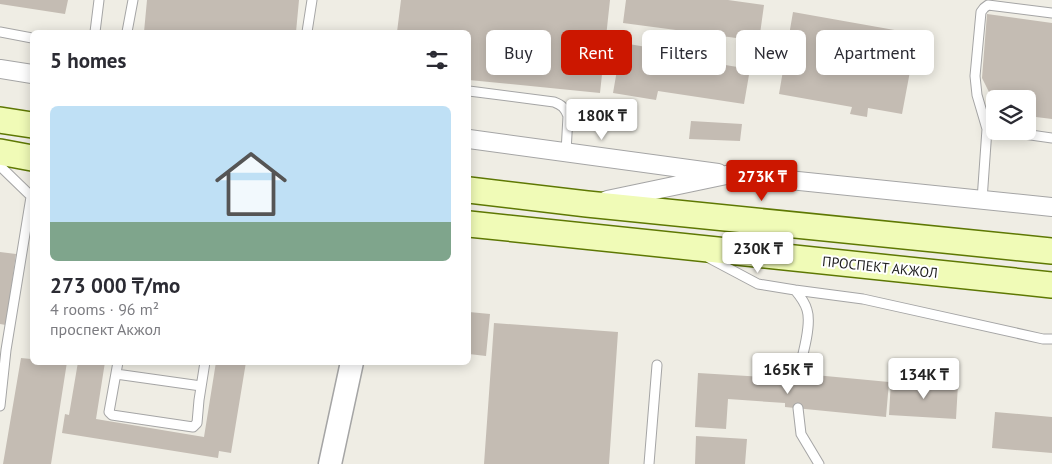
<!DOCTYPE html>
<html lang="en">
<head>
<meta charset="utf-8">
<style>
  body { margin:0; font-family:"PT Sans",sans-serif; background:#f2f2f3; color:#2b2b33; height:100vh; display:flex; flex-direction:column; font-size:19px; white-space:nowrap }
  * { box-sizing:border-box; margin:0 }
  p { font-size:16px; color:#7c7c81 }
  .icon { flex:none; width:28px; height:28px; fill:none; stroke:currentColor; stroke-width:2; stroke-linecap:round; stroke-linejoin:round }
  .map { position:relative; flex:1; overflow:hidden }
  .side { position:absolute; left:30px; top:30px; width:441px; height:335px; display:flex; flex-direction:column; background:#fff; border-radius:8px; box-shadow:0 2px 12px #0003 }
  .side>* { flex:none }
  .top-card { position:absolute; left:486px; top:30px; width:475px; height:45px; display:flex; gap:10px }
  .buttons { position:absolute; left:986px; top:90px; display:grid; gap:10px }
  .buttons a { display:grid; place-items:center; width:50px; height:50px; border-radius:8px; background:#fff; box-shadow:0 2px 12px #0003; font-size:25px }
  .price { position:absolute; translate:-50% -42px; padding:0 11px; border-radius:5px; background:#fff; color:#222; font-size:16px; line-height:32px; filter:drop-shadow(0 1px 2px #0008) }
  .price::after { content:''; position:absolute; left:50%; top:30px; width:15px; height:11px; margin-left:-8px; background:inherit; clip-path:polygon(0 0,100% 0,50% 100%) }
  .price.on { background:#cc1700; color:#fff }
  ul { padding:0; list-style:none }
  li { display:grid; align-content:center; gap:10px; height:265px; padding:0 20px }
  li+li { border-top:1px solid #e1e1e2 }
  li span { display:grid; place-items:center; height:155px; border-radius:8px; color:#555 }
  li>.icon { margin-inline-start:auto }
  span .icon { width:90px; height:90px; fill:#fffc; stroke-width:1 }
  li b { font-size:21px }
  h2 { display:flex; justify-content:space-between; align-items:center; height:60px; padding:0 20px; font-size:21px }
  .chip { padding:0 18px; border-radius:8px; background:#fff; box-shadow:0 2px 12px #0003; font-size:18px; line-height:45px }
  .chip.on { background:#cc1700; color:#fff }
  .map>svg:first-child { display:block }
  .building { fill:#c4bcb3 }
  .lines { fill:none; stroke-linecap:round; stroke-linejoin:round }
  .service-casing { stroke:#a5a5a5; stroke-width:11 }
  .minor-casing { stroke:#a5a5a5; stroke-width:20 }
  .tertiary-casing { stroke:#a5a5a5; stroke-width:25 }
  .secondary-casing { stroke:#5e7803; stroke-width:28 }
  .service { stroke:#fff; stroke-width:9 }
  .minor { stroke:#fff; stroke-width:18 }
  .tertiary { stroke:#fff; stroke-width:22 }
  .secondary { stroke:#f0fbb7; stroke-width:25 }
  .labels { text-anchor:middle; stroke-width:4; stroke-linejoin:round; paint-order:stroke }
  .street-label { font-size:14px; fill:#1e1e1e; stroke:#fff }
</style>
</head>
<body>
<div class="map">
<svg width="1052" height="464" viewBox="0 0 1052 464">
  <rect width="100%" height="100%" fill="#efede4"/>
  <path class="building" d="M 0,0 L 68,0 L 65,14 L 0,4 Z
    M 147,0 L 299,0 L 296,32 L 144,32 Z
    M 401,0 L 610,0 L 600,93 L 469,80 L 469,32 L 397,32 Z
    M 626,0 L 728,0 L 764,5 L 759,41 L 623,23 Z
    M 793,12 L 917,34 L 902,114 L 868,108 L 867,117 L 850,114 L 852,107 L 779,94 Z
    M 987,14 L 1052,23 L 1052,119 L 1028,116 L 1028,99 L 995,99 L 995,100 L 990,94 L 982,78 Z
    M 611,41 L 664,50 L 663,55 L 750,69 L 744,104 L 658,91 L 656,100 L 613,93 L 617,70 L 606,68 Z
    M 691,121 L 742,124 L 740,141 L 689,139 Z
    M 0,252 L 16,254 L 6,325 L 0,324 Z
    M 469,312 L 490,314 L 486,356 L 469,354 Z
    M 494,323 L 618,332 L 609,464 L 484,464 Z
    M 31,355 L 32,355 L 32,362 L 67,362 L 51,464 L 3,464 L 21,358 L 31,359 Z
    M 78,362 L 105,362 L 96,419 L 204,437 L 216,362 L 246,362 L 231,453 L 219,451 L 218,458 L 62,433 L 65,414 L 69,415 Z
    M 783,372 L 889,382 L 886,417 L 785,407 L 785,403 L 728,399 L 726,429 L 695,427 L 698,373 L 783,378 Z
    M 891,380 L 958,384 L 956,419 L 889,415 Z
    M 995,412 L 1052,417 L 1052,453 L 992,448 Z
    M 696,436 L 747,439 L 745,464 L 695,464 Z"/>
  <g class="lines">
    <defs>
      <path id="service" d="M 0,32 L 32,38
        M 95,32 L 99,0
        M 127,32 L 133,0
        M 307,32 L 312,0
        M 469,91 L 554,102 C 562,105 565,108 568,116 L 566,152
        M 1003,131 L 1052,138
        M 0,166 L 32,197
        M 982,200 L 987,129 L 977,95 L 975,76 L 981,12 L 984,8 L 988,5 L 1052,13
        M 709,258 L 758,284 L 795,290 L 863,299 L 1043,339 L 1052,339
        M 795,290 C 800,296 805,302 807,310 C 812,325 802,358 798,373
        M 118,362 L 109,412 L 112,415 L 193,427 L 197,423 L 199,400 L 205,362
        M 116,374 L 201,386
        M 0,406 L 6,350 L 31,197
        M 798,408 L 801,434 L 819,464
        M 649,464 L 657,365"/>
      <path id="minor" d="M 0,69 L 32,74
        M 469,139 L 718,173
        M 607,200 L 731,174 L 1052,207"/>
      <path id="tertiary" d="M 330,464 L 352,362"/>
      <path id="secondary" d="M 0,120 L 32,125
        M 0,152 L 32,158
        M 469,190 L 587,204 L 1052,251
        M 469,224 L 1052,285"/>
    </defs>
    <use href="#service" class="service-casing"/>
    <use href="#minor" class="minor-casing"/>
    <use href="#tertiary" class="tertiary-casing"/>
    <use href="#secondary" class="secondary-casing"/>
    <use href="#service" class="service"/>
    <use href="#minor" class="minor"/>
    <use href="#tertiary" class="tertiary"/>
    <use href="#secondary" class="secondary"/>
  </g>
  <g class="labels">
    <g class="street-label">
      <text transform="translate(880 267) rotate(6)" y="5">ПРОСПЕКТ АКЖОЛ</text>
    </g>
  </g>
</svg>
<div class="buttons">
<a><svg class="icon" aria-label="layers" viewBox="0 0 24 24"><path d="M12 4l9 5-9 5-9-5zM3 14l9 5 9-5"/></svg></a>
</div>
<b class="price" style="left:602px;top:141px">180K ₸</b>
<b class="price on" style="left:762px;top:202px">273K ₸</b>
<b class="price" style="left:758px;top:274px">230K ₸</b>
<b class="price" style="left:788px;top:395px">165K ₸</b>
<b class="price" style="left:924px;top:400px">134K ₸</b>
<div class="top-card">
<a class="chip">Buy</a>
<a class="chip on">Rent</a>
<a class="chip">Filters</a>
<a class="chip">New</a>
<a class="chip">Apartment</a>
</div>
<section class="side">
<h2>5 homes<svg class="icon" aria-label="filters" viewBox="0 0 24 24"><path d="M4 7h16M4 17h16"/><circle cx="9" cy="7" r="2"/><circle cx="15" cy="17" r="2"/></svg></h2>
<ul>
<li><span style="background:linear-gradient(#bfe0f5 75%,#7fa58c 0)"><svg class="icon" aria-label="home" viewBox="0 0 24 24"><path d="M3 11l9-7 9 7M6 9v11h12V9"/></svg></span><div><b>273 000 ₸/mo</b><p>4 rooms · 96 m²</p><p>проспект Акжол</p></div></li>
</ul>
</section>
</div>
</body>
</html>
